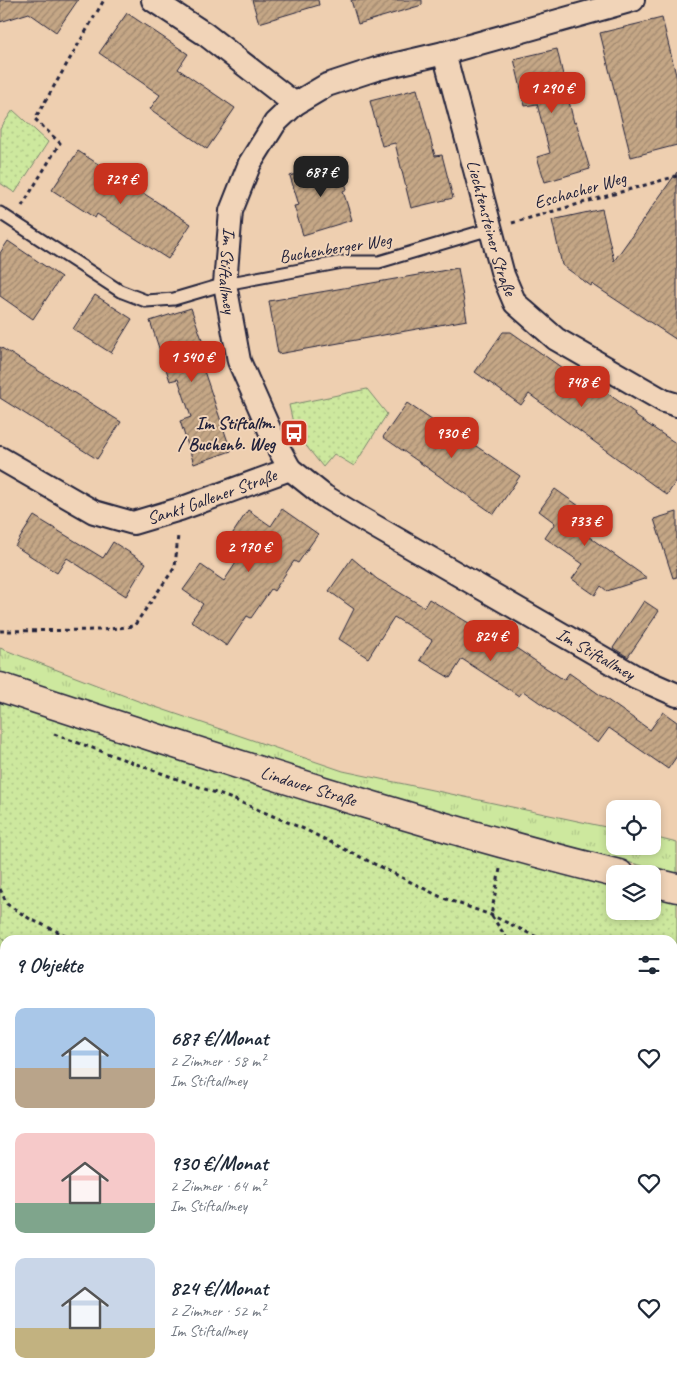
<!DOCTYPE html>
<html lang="de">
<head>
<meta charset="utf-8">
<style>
  body { margin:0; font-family:Caveat,sans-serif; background:#f2f2f3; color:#1f2937; height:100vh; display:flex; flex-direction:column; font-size:19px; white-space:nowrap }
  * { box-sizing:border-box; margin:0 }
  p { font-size:16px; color:#747a83 }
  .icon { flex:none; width:28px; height:28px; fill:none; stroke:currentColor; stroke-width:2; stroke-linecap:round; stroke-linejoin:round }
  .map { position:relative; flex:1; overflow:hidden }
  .details { position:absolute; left:0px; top:935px; width:678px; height:445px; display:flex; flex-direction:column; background:#fff; border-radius:15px 15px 0 0; box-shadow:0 2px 8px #0003 }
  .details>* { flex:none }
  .buttons { position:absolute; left:606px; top:800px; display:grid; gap:10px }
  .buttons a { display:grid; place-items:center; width:55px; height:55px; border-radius:10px; background:#fff; box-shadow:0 2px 8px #0003; font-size:25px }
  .price { position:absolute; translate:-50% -42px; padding:0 11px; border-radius:10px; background:#c8321e; color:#fff; font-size:16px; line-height:32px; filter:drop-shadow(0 1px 2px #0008) }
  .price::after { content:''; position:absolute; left:50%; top:30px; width:15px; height:11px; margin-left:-8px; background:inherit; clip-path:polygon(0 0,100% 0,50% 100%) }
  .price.active { background:#222; color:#fff }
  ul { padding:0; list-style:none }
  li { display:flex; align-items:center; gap:15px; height:125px; padding:0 15px }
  li span { display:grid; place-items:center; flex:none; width:140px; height:100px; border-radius:10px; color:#555 }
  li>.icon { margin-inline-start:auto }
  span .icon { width:60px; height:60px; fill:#fffc; stroke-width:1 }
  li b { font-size:21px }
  h2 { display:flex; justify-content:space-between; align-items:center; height:60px; padding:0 15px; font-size:21px }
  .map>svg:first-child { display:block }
  .grass { fill:url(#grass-tufts); stroke:#78856c }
  .forest { fill:url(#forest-firs); stroke:#78856c }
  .park { fill:url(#park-dots); stroke:#78856c }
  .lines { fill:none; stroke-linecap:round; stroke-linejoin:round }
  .stream { stroke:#628aa6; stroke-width:8 }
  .building { fill:url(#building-hatch); stroke:#22223b }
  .service-casing { stroke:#22223b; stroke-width:15 }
  .minor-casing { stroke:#22223b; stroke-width:26 }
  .secondary-casing { stroke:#22223b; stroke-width:31 }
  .path { stroke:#22223b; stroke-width:3; stroke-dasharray:4 4; stroke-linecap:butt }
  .service { stroke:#f1d4b8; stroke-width:11 }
  .minor { stroke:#f1d4b8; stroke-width:22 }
  .secondary { stroke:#f1d4b8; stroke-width:28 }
  .labels { text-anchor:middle; stroke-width:4; stroke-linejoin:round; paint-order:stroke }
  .street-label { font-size:18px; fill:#22223b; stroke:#f1d4b8 }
  .poi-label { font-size:18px; font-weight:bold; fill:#22223b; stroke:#f1d4b8; text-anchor:end }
</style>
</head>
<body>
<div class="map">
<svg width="677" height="1380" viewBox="0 0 677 1380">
  <defs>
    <pattern id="grass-tufts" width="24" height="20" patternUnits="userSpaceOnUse" patternTransform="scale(1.25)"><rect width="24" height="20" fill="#cde89e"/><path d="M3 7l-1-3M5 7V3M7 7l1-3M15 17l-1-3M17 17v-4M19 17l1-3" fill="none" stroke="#b0c789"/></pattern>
    <pattern id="forest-firs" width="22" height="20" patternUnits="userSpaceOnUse" patternTransform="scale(1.25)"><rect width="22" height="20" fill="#cde89e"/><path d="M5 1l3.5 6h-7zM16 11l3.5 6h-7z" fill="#b0c789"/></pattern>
    <pattern id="park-dots" width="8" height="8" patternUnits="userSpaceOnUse" patternTransform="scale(1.25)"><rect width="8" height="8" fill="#cde89e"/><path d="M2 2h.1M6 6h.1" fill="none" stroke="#b0c789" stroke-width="1.8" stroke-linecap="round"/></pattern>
    <pattern id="building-hatch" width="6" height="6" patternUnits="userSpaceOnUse" patternTransform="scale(1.25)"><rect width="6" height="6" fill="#c5a786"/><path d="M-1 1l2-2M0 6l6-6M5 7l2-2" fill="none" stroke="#a0886f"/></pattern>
  </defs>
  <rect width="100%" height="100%" fill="#eecfb0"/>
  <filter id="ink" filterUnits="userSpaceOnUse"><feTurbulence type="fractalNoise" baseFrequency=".02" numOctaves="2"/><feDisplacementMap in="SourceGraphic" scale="10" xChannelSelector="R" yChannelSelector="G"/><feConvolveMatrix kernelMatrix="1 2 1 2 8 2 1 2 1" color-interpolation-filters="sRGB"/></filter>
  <g filter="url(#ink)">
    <path class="grass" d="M 0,648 L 138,701 L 343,771 L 615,829 L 615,846 L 652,846 L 653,837 L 677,843 L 677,874 L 506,833 L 272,765 L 0,674 Z"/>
    <path class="forest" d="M 0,934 L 5,942 L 5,1256 L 0,1260 Z"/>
    <path class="park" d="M 13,110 L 48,142 L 15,193 L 0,183 L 0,129 Z
      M 367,389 L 387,414 L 354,466 L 334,454 L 323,467 L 295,432 L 289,405 Z
      M 0,699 L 497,857 L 615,886 L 615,911 L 652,911 L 653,895 L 677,902 L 677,1380 L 552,1380 L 541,1375 L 672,1375 L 672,940 L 5,942 L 0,934 Z
      M 5,1256 L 5,1375 L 517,1375 L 516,1380 L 0,1380 L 0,1260 Z"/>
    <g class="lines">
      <path class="stream" d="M 0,994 L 5,996
        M 672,1273 L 677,1274"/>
    </g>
    <path class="building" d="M 0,0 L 78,0 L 56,32 L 29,13 L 0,22 Z
      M 252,0 L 318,0 L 319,5 L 259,23 Z
      M 351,0 L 422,0 L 422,5 L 358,24 Z
      M 127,13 L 188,54 L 178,69 L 235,108 L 207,149 L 150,109 L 160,95 L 99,53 Z
      M 662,18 L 677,79 L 677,145 L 631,157 L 600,33 Z
      M 557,49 L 574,123 L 576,122 L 590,169 L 545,182 L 537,157 L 550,153 L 537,104 L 525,106 L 514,59 Z
      M 417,89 L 435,156 L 442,155 L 453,198 L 411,208 L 395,143 L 382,146 L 370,101 Z
      M 78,151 L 191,224 L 168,259 L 97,214 L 95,218 L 52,190 Z
      M 338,161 L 347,189 L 343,191 L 352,220 L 303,235 L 294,206 L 299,205 L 290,176 Z
      M 677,172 L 677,340 L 592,284 L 591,286 L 562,265 L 552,220 L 602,209 L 614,261 Z
      M 8,241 L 61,277 L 33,319 L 0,296 L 0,253 Z
      M 458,268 L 467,320 L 278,354 L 269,301 Z
      M 95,295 L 132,319 L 111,353 L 73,329 Z
      M 191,308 L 212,368 L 204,371 L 231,451 L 194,464 L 180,421 L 191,417 L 178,379 L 170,381 L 150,321 Z
      M 503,332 L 511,332 L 575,377 L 578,372 L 635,413 L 634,415 L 677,444 L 677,480 L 667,495 L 529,394 L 521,405 L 475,372 Z
      M 0,347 L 121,422 L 97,459 L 0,398 Z
      M 407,403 L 471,447 L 473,444 L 520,476 L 494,514 L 383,437 Z
      M 555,489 L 596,518 L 585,534 L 647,578 L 607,591 L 601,586 L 595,595 L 572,579 L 583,564 L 545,538 L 555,523 L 539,511 Z
      M 282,509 L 318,534 L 298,563 L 294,561 L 274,591 L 271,589 L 251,618 L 247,616 L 227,646 L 191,621 L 203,604 L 183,590 L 201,565 L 224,581 L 247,546 L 231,536 L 248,510 L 271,526 Z
      M 677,512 L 677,577 L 673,578 L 654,519 Z
      M 34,516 L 103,558 L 113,542 L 146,563 L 126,596 L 67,558 L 57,573 L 15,546 Z
      M 352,558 L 377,579 L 424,607 L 429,599 L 502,643 L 504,640 L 564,680 L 569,673 L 650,730 L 663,712 L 677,722 L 677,756 L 668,769 L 609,728 L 598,743 L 523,691 L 519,696 L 462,659 L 450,678 L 420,660 L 432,640 L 394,617 L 368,658 L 339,639 L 354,609 L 329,591 Z
      M 644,601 L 659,611 L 628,657 L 613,648 Z"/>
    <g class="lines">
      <defs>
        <path id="service" d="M 0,213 L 120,291 L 146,301 L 174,299 L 225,284 L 343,262 L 379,262 L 490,229"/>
        <g id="minor">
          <path d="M 153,0 L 205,34 L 295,104"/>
          <path id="s1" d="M 633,0 L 444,53 L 376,69 L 327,85 L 295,104 L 275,123 L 250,163 L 231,211 L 225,284 L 239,361 L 275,442 L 290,469 L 324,496 L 362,519 L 636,677 L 677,695"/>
          <path id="s2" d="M 444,53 L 503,275 L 515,303 L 556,339 L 664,401 L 677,405"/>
          <path id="s3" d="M 0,458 L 94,512 L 133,523 L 180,509 L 290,469"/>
        </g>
        <g id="secondary">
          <path id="s4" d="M 0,687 C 205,754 410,822 619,874"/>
          <path d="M 652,882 L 677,888"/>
        </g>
      </defs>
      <use href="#service" class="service-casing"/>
      <use href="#minor" class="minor-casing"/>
      <use href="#secondary" class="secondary-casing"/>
      <path class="path" d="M 22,206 L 60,143 L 35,119 L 104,0
        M 512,223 L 677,176
        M 0,631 L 101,630 L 134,626 L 175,567 L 178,535
        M 54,734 L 235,800 L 304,829 L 443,898 L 491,915 L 543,940
        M 500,869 L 491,915 L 508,940
        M 0,889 L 7,904 L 30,919 L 76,940
        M 672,965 L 677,966
        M 672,1039 L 677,1033
        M 672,1222 L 677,1228
        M 432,1375 L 435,1380"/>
      <use href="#service" class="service"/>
      <use href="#minor" class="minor"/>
      <use href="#secondary" class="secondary"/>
    </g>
  </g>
  <defs>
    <symbol id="bus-square" viewBox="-11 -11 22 22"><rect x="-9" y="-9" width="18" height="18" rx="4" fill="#c8321e" stroke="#f1d4b8"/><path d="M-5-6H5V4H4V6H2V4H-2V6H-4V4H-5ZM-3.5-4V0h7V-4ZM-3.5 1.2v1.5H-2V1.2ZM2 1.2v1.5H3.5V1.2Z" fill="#fff"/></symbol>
  </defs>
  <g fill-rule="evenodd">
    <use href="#bus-square" x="278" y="417" width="32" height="32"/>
  </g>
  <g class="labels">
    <g class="street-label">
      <text transform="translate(580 190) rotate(-16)" y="6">Eschacher Weg</text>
      <text dy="6" stroke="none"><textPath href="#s2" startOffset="181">Liechtensteiner Straße</textPath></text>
      <text transform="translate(335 248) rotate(-9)" y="6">Buchenberger Weg</text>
      <text dy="6" stroke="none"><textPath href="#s1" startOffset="541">Im Stiftallmey</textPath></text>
      <text dy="6" stroke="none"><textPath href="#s3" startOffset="232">Sankt Gallener Straße</textPath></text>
      <text dy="6" stroke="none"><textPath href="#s1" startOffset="1110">Im Stiftallmey</textPath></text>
      <text dy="6" stroke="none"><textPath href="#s4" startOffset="324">Lindauer Straße</textPath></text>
    </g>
    <g class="poi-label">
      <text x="275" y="429">Im Stiftallm.<tspan x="275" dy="21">/ Buchenb. Weg</tspan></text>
    </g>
  </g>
</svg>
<div class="buttons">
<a><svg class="icon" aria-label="locate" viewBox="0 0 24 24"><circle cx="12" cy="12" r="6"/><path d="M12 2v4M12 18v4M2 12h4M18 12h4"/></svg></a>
<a><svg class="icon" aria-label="layers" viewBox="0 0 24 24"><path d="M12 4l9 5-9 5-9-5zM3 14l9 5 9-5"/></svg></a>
</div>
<b class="price" style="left:552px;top:114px">1 290 €</b>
<b class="price active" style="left:321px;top:198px">687 €</b>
<b class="price" style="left:121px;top:205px">729 €</b>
<b class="price" style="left:192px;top:383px">1 540 €</b>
<b class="price" style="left:582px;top:408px">748 €</b>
<b class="price" style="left:452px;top:459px">930 €</b>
<b class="price" style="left:585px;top:547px">733 €</b>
<b class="price" style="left:249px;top:573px">2 170 €</b>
<b class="price" style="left:491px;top:662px">824 €</b>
<section class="details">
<h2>9 Objekte<svg class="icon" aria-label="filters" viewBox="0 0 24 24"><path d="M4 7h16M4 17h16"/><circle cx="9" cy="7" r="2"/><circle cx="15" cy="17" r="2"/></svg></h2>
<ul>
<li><span style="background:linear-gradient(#a9c7e8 60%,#b9a48a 0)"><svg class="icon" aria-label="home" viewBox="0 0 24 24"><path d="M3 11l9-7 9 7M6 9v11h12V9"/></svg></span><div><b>687 €/Monat</b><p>2 Zimmer · 58 m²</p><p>Im Stiftallmey</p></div><svg class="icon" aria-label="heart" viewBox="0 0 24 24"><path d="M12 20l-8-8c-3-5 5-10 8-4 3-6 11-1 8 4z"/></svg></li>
<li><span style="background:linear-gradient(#f6c9c9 70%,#7fa58c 0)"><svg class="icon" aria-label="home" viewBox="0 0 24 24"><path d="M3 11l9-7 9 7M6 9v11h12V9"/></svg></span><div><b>930 €/Monat</b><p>2 Zimmer · 64 m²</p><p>Im Stiftallmey</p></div><svg class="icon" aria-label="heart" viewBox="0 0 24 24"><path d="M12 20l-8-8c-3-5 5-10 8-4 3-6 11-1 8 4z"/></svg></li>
<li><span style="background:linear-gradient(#c9d6e8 70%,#c2b280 0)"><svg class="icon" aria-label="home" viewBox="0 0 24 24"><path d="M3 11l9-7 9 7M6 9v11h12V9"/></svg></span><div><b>824 €/Monat</b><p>2 Zimmer · 52 m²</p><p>Im Stiftallmey</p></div><svg class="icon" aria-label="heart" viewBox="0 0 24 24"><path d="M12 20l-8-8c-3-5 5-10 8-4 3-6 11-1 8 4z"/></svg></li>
</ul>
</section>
</div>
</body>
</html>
